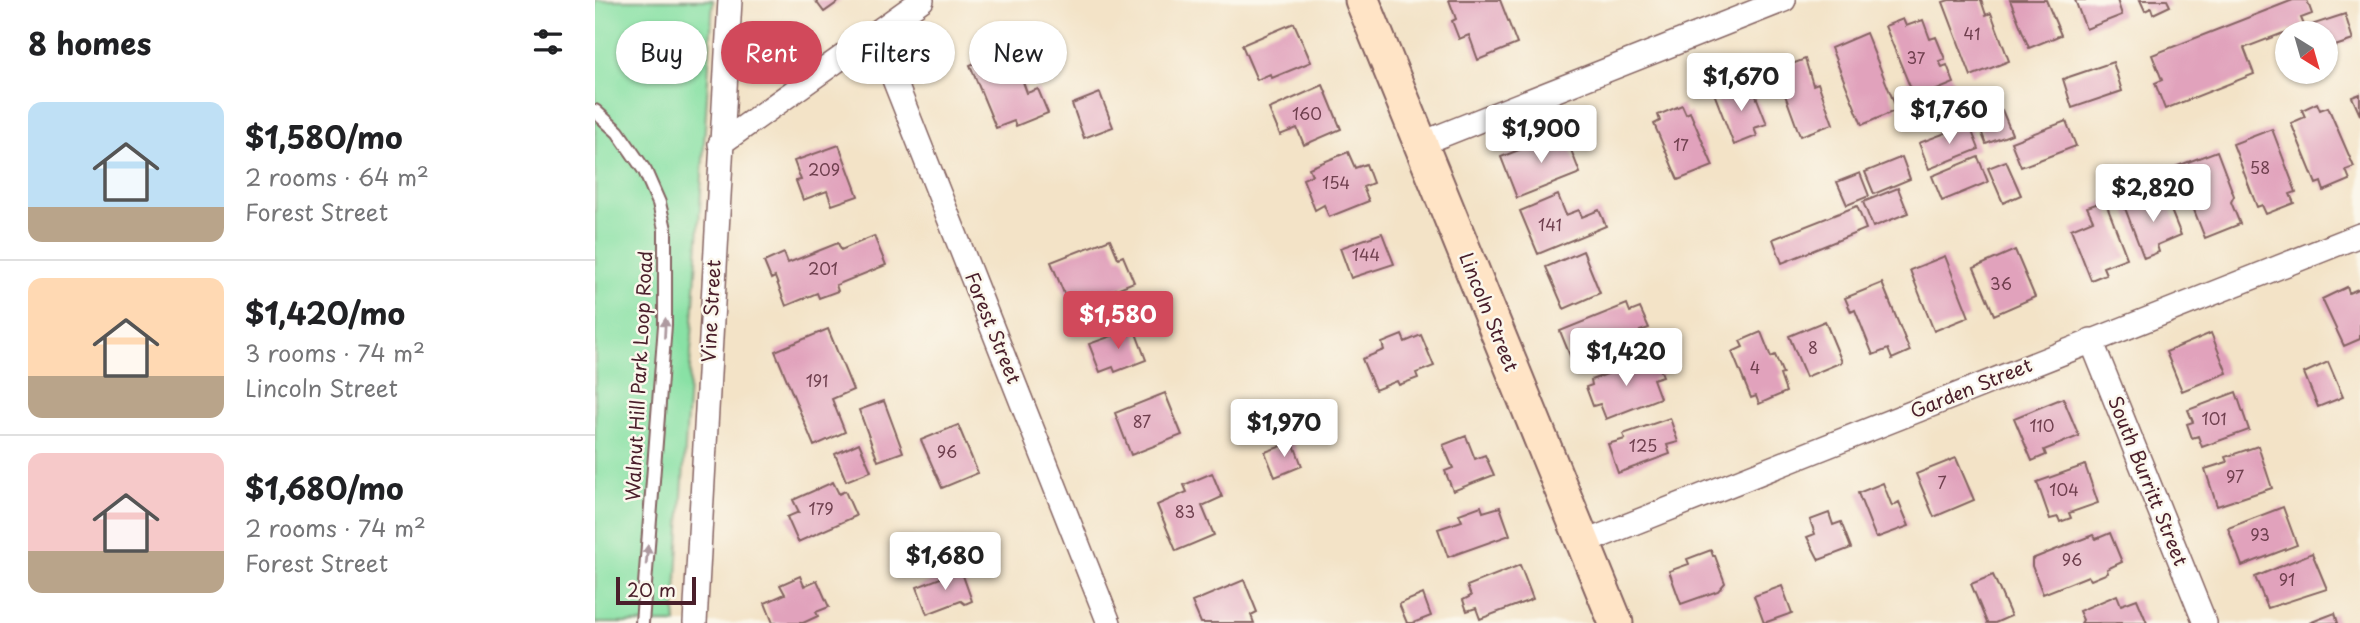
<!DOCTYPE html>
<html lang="en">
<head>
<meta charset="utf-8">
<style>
  body { margin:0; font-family:"Playpen Sans",sans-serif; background:#f6f6f6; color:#202124; height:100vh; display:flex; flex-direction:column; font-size:26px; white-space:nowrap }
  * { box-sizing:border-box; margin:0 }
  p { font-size:23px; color:#757577 }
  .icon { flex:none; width:38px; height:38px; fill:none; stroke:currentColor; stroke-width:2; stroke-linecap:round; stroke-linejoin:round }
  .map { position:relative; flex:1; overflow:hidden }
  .sheet { display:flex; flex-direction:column; background:#fff; width:595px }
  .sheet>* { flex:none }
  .banner { position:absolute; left:21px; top:21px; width:665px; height:63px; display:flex; gap:14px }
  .needle { width:46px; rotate:143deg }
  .fabs { position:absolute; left:1680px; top:21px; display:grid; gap:14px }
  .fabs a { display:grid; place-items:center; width:63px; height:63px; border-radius:50%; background:#fff; box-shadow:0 2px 5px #0004; font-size:35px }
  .scale { position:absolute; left:21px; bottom:18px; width:80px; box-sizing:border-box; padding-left:7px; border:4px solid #4a1f2b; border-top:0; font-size:19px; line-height:24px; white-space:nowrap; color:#4a1f2b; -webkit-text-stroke:5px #fbf7ec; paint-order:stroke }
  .price { position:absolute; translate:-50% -60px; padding:0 16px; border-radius:7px; background:#fff; color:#222; font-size:23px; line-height:46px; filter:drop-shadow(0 2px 4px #0008) }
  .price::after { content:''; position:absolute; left:50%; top:42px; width:21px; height:16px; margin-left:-10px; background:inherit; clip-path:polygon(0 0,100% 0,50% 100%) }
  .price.on { background:#d1495b; color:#fff }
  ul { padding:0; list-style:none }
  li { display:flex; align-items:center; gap:21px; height:175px; padding:0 28px }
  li+li { border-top:2px solid #e0e0e0 }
  li span { display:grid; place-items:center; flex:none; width:196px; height:140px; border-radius:14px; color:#555 }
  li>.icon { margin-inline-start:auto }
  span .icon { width:84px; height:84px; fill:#fffc; stroke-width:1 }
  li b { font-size:30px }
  h2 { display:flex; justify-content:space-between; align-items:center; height:84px; padding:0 28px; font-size:30px }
  .pill { padding:0 24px; border-radius:32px; background:#fff; box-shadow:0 2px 5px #0004; font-size:24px; line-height:63px }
  .pill.on { background:#d1495b; color:#fff }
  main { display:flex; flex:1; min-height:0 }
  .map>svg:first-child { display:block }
  .green { fill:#89e1a5; stroke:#6a8068; stroke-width:2 }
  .building { fill:#e1a2bc }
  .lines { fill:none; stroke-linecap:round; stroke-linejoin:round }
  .lane-casing { stroke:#856462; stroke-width:16 }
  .street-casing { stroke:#856462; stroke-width:26 }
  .secondary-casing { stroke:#856462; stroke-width:37 }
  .lane { stroke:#fff; stroke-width:12 }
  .street { stroke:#fff; stroke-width:23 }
  .secondary { stroke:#ffe4c6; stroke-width:33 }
  .oneway { fill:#ae9aa0 }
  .labels { text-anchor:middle; stroke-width:5; stroke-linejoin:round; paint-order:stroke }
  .number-label { font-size:16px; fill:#70404f }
  .street-label { font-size:19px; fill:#4a1f2b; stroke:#fbf7ec }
</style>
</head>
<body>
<main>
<section class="sheet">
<h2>8 homes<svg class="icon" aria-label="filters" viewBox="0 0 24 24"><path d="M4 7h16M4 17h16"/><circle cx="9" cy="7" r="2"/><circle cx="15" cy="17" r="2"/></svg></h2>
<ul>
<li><span style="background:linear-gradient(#bfe0f5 75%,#b9a48a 0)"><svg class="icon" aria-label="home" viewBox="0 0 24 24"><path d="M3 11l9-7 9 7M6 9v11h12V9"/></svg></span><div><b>$1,580/mo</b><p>2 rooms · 64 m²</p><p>Forest Street</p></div></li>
<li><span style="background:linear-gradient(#ffd9b3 70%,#b9a48a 0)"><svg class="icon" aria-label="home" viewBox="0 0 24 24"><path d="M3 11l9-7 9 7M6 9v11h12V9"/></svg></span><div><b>$1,420/mo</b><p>3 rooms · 74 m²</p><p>Lincoln Street</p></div></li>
<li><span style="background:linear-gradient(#f6c9c9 70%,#b9a48a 0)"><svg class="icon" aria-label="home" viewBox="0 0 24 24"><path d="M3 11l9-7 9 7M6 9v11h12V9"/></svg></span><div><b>$1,680/mo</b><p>2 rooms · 74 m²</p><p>Forest Street</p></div></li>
</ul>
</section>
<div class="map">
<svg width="1765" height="623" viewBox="0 0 1765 623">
  <rect width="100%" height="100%" fill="#fbf7ec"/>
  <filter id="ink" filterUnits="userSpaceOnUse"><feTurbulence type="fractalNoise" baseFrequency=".0143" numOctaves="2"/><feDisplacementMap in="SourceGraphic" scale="14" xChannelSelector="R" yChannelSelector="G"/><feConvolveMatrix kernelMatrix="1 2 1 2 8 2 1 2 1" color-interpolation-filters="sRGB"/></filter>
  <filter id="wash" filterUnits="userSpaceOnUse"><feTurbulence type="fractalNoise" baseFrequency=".00686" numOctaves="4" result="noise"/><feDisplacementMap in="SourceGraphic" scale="28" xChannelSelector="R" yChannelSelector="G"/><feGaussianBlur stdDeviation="1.57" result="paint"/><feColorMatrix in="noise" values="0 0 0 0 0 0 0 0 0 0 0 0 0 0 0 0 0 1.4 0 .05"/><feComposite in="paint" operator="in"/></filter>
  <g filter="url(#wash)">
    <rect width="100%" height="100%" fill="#f3e3c7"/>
    <path class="green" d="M 0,0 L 118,0 L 80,608 L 81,623 L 0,623 Z"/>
    <g id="blocks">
      <path class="building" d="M 220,0 L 246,0 L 229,12 Z
        M 854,0 L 905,0 L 922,44 L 883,60 L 874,35 L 864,39 L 857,21 L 861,19 Z
        M 1354,0 L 1386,0 L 1391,15 L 1396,13 L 1414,61 L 1376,76 L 1348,2 Z
        M 1415,0 L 1451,0 L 1466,35 L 1434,48 Z
        M 1480,0 L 1522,0 L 1527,15 L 1491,29 Z
        M 1545,0 L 1572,0 L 1575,6 L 1558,14 L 1556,8 L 1550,11 Z
        M 1698,0 L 1712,0 L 1717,14 L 1706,18 L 1709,25 L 1649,48 L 1659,74 L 1570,109 L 1560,83 L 1567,80 L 1557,55 Z
        M 1750,14 L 1758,40 L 1731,49 L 1731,33 L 1716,33 L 1713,26 Z
        M 1308,19 L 1311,26 L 1328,20 L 1335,39 L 1341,37 L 1350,59 L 1344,61 L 1347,67 L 1352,65 L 1359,83 L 1320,99 L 1290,26 Z
        M 699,23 L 716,62 L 677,78 L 675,74 L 662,80 L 647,45 Z
        M 1271,33 L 1302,110 L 1267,125 L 1236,48 Z
        M 446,36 L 457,62 L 444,68 L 446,74 L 428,82 L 432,93 L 443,89 L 453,113 L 421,126 L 419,121 L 401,128 L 375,65 Z
        M 1210,59 L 1218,85 L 1223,83 L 1238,124 L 1205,136 L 1181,70 Z
        M 1518,62 L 1527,91 L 1477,108 L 1468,79 Z
        M 728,85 L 746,129 L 709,145 L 702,128 L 685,135 L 674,109 Z
        M 1137,86 L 1140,93 L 1157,86 L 1172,124 L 1159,128 L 1162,136 L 1139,145 L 1119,93 Z
        M 505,93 L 518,127 L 489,138 L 477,104 Z
        M 1765,94 L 1765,115 L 1757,97 Z
        M 1722,103 L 1725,110 L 1733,107 L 1759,167 L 1751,170 L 1755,180 L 1729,191 L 1726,182 L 1721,184 L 1696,123 L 1710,117 L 1707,110 Z
        M 1087,105 L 1091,114 L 1095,112 L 1118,166 L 1083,180 L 1059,124 L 1065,121 L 1063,115 Z
        M 1407,110 L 1417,134 L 1391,144 L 1382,120 Z
        M 1471,121 L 1481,146 L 1426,167 L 1416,142 Z
        M 1374,124 L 1384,149 L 1334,169 L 1324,143 Z
        M 1677,129 L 1701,192 L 1695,194 L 1699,203 L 1671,214 L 1667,205 L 1662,207 L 1638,144 Z
        M 969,132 L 985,173 L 922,198 L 906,157 Z
        M 244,145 L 263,196 L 237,205 L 232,191 L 208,200 L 201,181 L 206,180 L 199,161 Z
        M 1622,151 L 1639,196 L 1636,202 L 1645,224 L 1610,238 L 1588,182 L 1584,184 L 1577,168 Z
        M 753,152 L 760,168 L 771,164 L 778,183 L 768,187 L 774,201 L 734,217 L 729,205 L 720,210 L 708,179 L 717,175 L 714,168 Z
        M 1307,157 L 1315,179 L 1279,194 L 1270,172 Z
        M 1383,157 L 1393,182 L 1347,201 L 1337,176 Z
        M 1411,161 L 1426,195 L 1408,203 L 1393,168 Z
        M 1265,173 L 1274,196 L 1252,205 L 1242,182 Z
        M 1303,188 L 1313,213 L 1278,227 L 1268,202 Z
        M 1569,193 L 1586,235 L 1562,245 L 1564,252 L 1549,258 L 1530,208 Z
        M 963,195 L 971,215 L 984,210 L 987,217 L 1004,210 L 1011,226 L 943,254 L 925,211 Z
        M 1510,201 L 1532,258 L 1508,267 L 1511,274 L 1496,280 L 1476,229 L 1498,220 L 1492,207 Z
        M 1262,206 L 1271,229 L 1187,263 L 1178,239 Z
        M 787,233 L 799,264 L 756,278 L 745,248 Z
        M 279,236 L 291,265 L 241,285 L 243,291 L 224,298 L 222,293 L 191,306 L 180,277 L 176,279 L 169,262 L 189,253 L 193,263 L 243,243 L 246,250 Z
        M 515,239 L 523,258 L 528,256 L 539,282 L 475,308 L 456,262 Z
        M 1420,250 L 1440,297 L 1399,315 L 1379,268 Z
        M 988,251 L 1005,293 L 969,309 L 951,267 Z
        M 1350,256 L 1374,317 L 1339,331 L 1315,270 Z
        M 1287,283 L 1315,351 L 1297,359 L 1293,349 L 1278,355 L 1260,310 L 1256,312 L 1250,298 Z
        M 1752,287 L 1754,293 L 1765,288 L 1765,339 L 1749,346 L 1727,299 Z
        M 1032,304 L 1035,312 L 1045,308 L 1054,328 L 1045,331 L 1048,340 L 980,368 L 965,331 Z
        M 1230,321 L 1247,362 L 1211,377 L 1194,336 Z
        M 539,328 L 551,360 L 520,372 L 518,367 L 505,372 L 494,344 Z
        M 233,329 L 258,390 L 237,399 L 250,432 L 219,446 L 180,351 Z
        M 1166,332 L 1176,357 L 1180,355 L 1188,374 L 1185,375 L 1191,392 L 1164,404 L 1161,396 L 1156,398 L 1137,352 L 1148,347 L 1145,341 Z
        M 1616,333 L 1632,373 L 1587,391 L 1571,352 Z
        M 807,335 L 810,342 L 826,335 L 839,366 L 821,373 L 823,378 L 804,385 L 802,381 L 780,390 L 767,359 L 789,350 L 787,343 Z
        M 1060,356 L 1068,376 L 1058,379 L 1065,398 L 1011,419 L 1005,404 L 998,406 L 991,387 L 997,385 L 996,380 Z
        M 1733,362 L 1748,397 L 1723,407 L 1709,373 Z
        M 1641,392 L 1654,430 L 1607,447 L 1603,436 L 1597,438 L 1592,424 L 1598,422 L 1593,410 Z
        M 570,393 L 587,435 L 536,455 L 520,413 Z
        M 1468,398 L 1484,436 L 1449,450 L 1451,455 L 1437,461 L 1419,418 Z
        M 289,401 L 308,452 L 283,461 L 264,410 Z
        M 1075,418 L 1083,442 L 1072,445 L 1075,454 L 1023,473 L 1013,444 L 1030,439 L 1028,434 Z
        M 363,425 L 383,473 L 347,488 L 326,440 Z
        M 871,436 L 880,459 L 890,455 L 899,475 L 858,491 L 850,471 L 858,468 L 848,445 Z
        M 698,442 L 707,466 L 680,477 L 670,452 Z
        M 264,443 L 276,471 L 251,481 L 240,454 Z
        M 1663,446 L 1677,488 L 1622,506 L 1610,469 L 1632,462 L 1630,457 Z
        M 1361,458 L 1379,500 L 1339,517 L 1321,474 Z
        M 1490,465 L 1503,503 L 1474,513 L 1476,518 L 1465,522 L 1463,517 L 1455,519 L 1442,482 Z
        M 617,473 L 627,497 L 607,506 L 619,535 L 581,551 L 562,505 L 592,492 L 589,485 Z
        M 238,482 L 244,494 L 250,491 L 261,516 L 203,542 L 192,517 L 204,512 L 198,500 Z
        M 1288,483 L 1297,506 L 1304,502 L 1314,526 L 1281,538 L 1263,493 Z
        M 886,506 L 888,512 L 905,507 L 915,535 L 853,557 L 843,529 L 867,521 L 864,514 Z
        M 1688,507 L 1702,545 L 1647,566 L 1633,528 Z
        M 1234,513 L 1238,525 L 1246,522 L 1256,548 L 1224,560 L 1212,537 L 1220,534 L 1215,520 Z
        M 1515,533 L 1527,562 L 1512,569 L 1513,573 L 1496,580 L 1493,576 L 1448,594 L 1437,566 L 1437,559 L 1498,535 L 1501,539 Z
        M 1116,550 L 1118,556 L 1120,556 L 1130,583 L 1123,591 L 1086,604 L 1074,571 L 1094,564 L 1092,559 Z
        M 1717,553 L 1732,589 L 1673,608 L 1660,577 Z
        M 925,565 L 938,599 L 885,619 L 881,608 L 872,611 L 868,600 L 876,596 L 872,586 Z
        M 366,570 L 377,601 L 370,604 L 366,601 L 332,614 L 322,587 Z
        M 1398,575 L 1416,616 L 1400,623 L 1392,623 L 1376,584 Z
        M 205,576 L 209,586 L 222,580 L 234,607 L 221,612 L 223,616 L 208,623 L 178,623 L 170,603 L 190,594 L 185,585 Z
        M 649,580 L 662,612 L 656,615 L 659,623 L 606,623 L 597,602 Z
        M 1187,586 L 1197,613 L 1169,623 L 1159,596 Z
        M 828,594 L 836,616 L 818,623 L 812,623 L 804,604 Z
        M 1522,595 L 1526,605 L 1542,599 L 1552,623 L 1486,623 L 1488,620 L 1484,611 Z
        M 1740,613 L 1743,623 L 1714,623 Z"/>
    </g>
  </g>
  <g filter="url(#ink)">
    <use href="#blocks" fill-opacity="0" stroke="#856462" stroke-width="2"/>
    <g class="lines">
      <defs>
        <path id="lane" d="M 0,111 L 23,132 L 50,171 L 64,203 L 70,229 L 70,325 L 47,623"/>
        <path id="street" d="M 281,34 L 514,623
          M 125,144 L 327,0
          M 825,144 L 1189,0
          M 1496,340 L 1610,623
          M 988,543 L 1765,235
          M 100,623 L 135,0"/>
        <path id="secondary" d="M 767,0 L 1021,623"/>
      </defs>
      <use href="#lane" class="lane-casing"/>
      <use href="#street" class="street-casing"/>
      <use href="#secondary" class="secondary-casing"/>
      <use href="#lane" class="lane"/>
      <use href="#street" class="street"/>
      <use href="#secondary" class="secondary"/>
    </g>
    <defs><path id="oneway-solid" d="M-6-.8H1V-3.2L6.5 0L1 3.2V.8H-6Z" transform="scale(1.75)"/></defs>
    <g class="oneway">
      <use href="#oneway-solid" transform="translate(70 328) rotate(-87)"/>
      <use href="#oneway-solid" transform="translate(52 555) rotate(-85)"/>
    </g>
  </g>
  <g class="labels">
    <g class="number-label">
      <text x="1377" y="40">41</text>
      <text x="1321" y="64">37</text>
      <text x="712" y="120">160</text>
      <text x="1086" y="151">17</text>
      <text x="1665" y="174">58</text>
      <text x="229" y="176">209</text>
      <text x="741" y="189">154</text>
      <text x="955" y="231">141</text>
      <text x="771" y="261">144</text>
      <text x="228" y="275">201</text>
      <text x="1406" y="290">36</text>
      <text x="1218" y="354">8</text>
      <text x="1160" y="374">4</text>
      <text x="222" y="387">191</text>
      <text x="1619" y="425">101</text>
      <text x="547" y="428">87</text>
      <text x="1447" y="432">110</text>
      <text x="1048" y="452">125</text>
      <text x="352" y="458">96</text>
      <text x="1640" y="483">97</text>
      <text x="1347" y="489">7</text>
      <text x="1469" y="496">104</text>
      <text x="226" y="515">179</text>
      <text x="590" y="518">83</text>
      <text x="1665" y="541">93</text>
      <text x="1477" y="566">96</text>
      <text x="1692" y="586">91</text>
    </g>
    <g class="street-label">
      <text transform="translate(116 311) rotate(-87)" y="7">Vine Street</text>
      <text transform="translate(894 312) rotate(68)" y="7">Lincoln Street</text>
      <text transform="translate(398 328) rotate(68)" y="7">Forest Street</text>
      <text transform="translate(44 376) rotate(-87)" y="7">Walnut Hill Park Loop Road</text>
      <text transform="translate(1376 388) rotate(-22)" y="7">Garden Street</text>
      <text transform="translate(1553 481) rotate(68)" y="7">South Burritt Street</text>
    </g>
  </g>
</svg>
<div class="fabs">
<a><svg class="needle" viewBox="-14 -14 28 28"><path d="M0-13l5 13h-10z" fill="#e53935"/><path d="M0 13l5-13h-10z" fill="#757577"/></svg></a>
</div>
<div class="scale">20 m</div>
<b class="price" style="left:1146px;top:113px">$1,670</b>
<b class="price" style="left:1354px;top:146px">$1,760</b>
<b class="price" style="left:946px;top:165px">$1,900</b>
<b class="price" style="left:1558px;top:224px">$2,820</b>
<b class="price on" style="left:523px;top:351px">$1,580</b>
<b class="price" style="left:1031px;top:388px">$1,420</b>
<b class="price" style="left:689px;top:459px">$1,970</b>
<b class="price" style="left:350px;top:592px">$1,680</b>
<div class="banner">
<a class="pill">Buy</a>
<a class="pill on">Rent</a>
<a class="pill">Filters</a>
<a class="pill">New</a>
</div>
</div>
</main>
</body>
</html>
